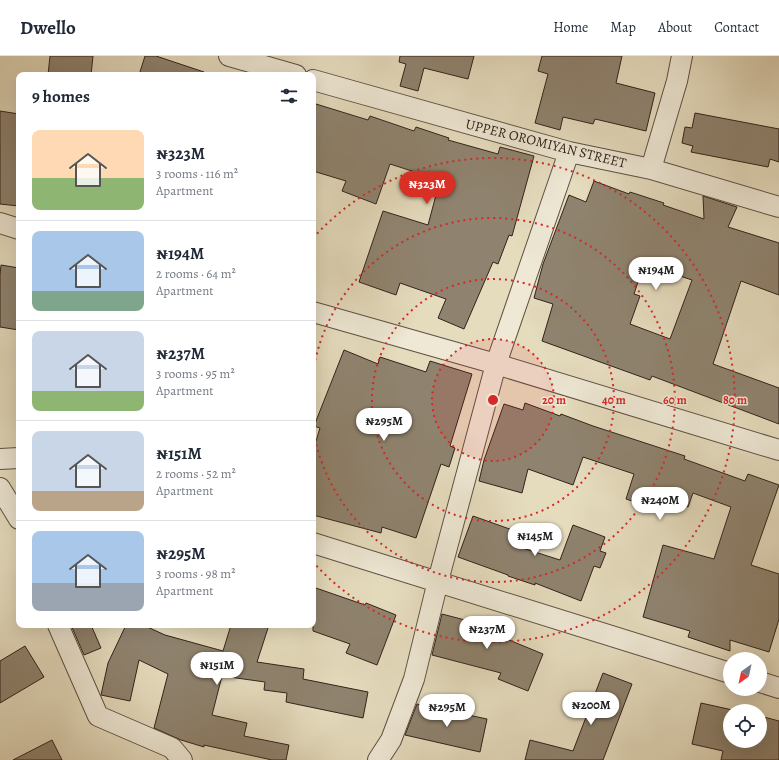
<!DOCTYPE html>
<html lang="en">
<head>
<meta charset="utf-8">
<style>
  body { margin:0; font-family:Alegreya,serif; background:#f6f6f7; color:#1f2937; height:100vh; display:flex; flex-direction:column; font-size:15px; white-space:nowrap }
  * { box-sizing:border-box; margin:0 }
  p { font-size:13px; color:#747a83 }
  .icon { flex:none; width:22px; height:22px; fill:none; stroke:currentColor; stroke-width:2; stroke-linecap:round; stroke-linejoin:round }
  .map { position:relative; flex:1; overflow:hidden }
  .sheet { position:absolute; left:16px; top:16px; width:300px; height:556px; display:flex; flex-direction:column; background:#fff; border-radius:8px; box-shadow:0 4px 16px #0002 }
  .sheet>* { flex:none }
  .needle { width:26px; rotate:213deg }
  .fabs { position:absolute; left:723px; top:596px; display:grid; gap:8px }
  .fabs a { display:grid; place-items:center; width:44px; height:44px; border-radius:50%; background:#fff; box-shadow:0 4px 16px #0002; font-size:20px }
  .price { position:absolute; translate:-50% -34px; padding:0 9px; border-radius:14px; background:#fff; color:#222; font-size:13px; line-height:26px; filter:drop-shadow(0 1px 2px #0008) }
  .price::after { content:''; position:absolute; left:50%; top:24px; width:12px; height:9px; margin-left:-6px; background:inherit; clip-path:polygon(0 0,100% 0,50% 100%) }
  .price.selected { background:#d93025; color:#fff }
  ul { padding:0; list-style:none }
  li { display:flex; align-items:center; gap:12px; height:100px; padding:0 16px }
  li+li { border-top:1px solid #e0e1e3 }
  li span { display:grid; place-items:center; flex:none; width:112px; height:80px; border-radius:8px; color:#555 }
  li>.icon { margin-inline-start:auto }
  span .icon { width:48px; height:48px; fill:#fffc; stroke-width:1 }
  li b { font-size:17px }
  h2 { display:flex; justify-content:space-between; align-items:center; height:48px; padding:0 16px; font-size:17px }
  header { display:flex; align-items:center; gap:24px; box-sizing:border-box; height:56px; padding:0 20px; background:#fff; border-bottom:1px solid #e0e1e3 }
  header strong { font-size:19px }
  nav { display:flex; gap:22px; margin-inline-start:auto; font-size:14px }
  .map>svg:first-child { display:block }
  .building { fill:#8f836f; stroke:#32221a; fill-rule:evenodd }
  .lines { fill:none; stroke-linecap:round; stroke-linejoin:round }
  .street-casing { stroke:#5f5043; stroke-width:22 }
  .street { stroke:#eee8d5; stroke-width:20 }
  .ring { fill:none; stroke:#d62828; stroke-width:2; stroke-dasharray:2 4 }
  .labels { text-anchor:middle; stroke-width:3; stroke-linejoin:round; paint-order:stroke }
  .street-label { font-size:14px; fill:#32221a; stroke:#eee8d5 }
  .centre { fill:#d62828; stroke:#eee8d5; stroke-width:2 }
  .ring-label { font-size:12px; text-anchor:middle; font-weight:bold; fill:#d62828; stroke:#eee8d5; stroke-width:3; stroke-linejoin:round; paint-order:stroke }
</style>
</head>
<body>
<header>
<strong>Dwello</strong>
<nav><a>Home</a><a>Map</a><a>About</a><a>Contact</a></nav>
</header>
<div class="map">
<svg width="779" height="704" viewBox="0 0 779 704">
  <rect width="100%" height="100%" fill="#e5dcbe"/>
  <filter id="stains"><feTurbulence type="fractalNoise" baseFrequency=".005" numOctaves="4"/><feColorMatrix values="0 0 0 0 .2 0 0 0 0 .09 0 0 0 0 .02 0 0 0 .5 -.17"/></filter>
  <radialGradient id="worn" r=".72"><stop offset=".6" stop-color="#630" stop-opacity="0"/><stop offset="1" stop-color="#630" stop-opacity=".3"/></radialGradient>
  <path class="building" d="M 50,0 L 93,0 L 91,19 L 48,19 Z
    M 145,0 L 156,0 L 204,16 L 204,19 L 139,19 Z
    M 400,0 L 474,0 L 468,23 L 424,12 L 418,35 L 400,30 L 406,8 L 399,6 Z
    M 542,0 L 622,0 L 616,27 L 655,37 L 646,75 L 595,63 L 593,68 L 563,61 L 560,74 L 535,67 L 548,18 L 538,15 Z
    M 316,48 L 368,64 L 370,60 L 414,75 L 416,71 L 449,82 L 448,84 L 498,98 L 500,91 L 534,100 L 512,180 L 509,179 L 498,208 L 493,206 L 464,273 L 438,262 L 446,243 L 400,227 L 396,239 L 359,226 L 383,155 L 428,169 L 440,124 L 390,108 L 376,148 L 342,135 L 346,125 L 313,115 L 313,58 Z
    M 0,55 L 19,58 L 19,150 L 0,148 Z
    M 695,57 L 779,73 L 779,106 L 770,103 L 768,111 L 691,96 L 693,90 L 682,87 L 685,71 L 692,72 Z
    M 594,125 L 629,138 L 630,136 L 664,147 L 663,149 L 704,163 L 703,140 L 737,151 L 728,171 L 779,187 L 779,239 L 741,225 L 713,308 L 779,332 L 779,368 L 652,320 L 650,324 L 542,285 L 553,248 L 534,242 L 543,208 L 569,139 L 586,146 ZM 644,208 L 692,224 L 670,283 L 630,268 L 640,240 L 634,238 Z
    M 1,209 L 19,212 L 19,274 L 0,271 L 0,219 Z
    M 344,294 L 378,308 L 380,301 L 426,316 L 430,305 L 472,318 L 450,390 L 455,392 L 449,411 L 441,408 L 416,482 L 382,471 L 381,477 L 313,459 L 313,395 L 320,372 L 314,370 Z
    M 525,347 L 560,360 L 561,358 L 593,370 L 685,400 L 684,403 L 745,425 L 748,418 L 779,429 L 751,509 L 779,518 L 779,563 L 769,596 L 730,584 L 730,595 L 688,581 L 690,575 L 643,561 L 663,489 L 714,503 L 731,451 L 693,437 L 688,451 L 657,440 L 653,452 L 626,443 L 634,418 L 583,401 L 573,429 L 528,413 L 522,437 L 479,425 L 484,404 L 504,348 L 523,354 Z
    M 473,460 L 518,476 L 513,489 L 560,504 L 573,469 L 605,481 L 600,495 L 606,497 L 600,512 L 594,510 L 581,545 L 535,527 L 535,529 L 508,520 L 508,519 L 458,501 Z
    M 313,531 L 365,549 L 366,547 L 396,559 L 377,609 L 346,597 L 350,588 L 313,575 Z
    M 442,558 L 511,576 L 509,584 L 543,598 L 528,635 L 498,623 L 501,617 L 432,599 Z
    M 71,569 L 91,569 L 101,592 L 84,599 Z
    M 126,569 L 143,569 L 165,579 L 223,595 L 231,569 L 269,569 L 257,606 L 304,613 L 303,623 L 368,636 L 363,662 L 286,646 L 287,637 L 264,634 L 265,626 L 222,620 L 212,659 L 247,667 L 244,680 L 289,689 L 286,704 L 272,704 L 204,689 L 204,691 L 181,684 L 154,672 L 168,618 L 139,604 L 130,645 L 101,639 L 108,607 Z
    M 25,590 L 44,621 L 0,647 L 0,605 Z
    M 603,617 L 632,628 L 603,704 L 525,704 L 530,684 L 573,695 Z
    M 701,647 L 737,655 L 730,655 L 730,685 L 760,685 L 760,660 L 779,665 L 779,704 L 721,704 L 723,695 L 692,688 Z
    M 417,648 L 487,663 L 480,696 L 405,679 Z
    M 52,684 L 62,704 L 13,704 Z"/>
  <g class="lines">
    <defs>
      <path id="street" d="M 229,0 L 296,19
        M 313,24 L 569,96 L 651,113 L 779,151
        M 651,113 L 677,25 L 682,0
        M 0,167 L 19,173
        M 313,256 L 496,308 L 779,394
        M 0,403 L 19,402
        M 0,432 L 19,463
        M 313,487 L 730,617
        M 58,569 L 98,660 L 172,692 L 182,704
        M 760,626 L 779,632
        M 378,704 L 391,684 L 414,623 L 438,525 L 496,308 L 569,96"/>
    </defs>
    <use href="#street" class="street-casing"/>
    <use href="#street" class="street"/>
  </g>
  <circle cx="493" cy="344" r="61" fill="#d62828" fill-opacity=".12"/>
  <g class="ring">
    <circle cx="493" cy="344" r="61"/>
    <circle cx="493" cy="344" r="121"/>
    <path d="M313 316A182 182 0 1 1 313 372"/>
    <path d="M313 182A242 242 0 1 1 313 506"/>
  </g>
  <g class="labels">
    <g class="street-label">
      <text transform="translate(546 87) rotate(14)" y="5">UPPER OROMIYAN STREET</text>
    </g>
  </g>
  <circle cx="493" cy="344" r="6" class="centre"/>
  <g class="ring-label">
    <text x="554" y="348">20 m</text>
    <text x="614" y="348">40 m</text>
    <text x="675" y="348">60 m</text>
    <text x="735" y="348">80 m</text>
  </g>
  <rect width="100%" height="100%" filter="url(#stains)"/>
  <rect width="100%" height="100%" fill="url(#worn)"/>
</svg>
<div class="fabs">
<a><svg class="needle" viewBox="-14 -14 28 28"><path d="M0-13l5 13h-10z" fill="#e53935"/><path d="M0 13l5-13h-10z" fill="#747a83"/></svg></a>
<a><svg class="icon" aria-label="locate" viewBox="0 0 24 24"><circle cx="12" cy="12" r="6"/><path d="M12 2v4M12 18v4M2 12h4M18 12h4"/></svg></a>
</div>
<b class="price selected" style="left:427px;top:149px">₦323M</b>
<b class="price" style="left:656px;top:235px">₦194M</b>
<b class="price" style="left:384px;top:386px">₦295M</b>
<b class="price" style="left:660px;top:465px">₦240M</b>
<b class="price" style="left:535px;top:501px">₦145M</b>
<b class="price" style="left:487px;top:594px">₦237M</b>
<b class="price" style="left:217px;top:630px">₦151M</b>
<b class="price" style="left:591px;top:670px">₦200M</b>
<b class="price" style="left:447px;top:672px">₦295M</b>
<section class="sheet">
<h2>9 homes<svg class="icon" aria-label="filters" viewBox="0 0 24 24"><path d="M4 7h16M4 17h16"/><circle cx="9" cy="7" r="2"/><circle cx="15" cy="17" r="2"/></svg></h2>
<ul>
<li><span style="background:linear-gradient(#ffd9b3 60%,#8fb573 0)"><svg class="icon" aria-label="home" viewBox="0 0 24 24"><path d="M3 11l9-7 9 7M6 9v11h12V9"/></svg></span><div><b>₦323M</b><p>3 rooms · 116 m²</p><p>Apartment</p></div></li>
<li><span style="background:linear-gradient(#a9c7e8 75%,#7fa58c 0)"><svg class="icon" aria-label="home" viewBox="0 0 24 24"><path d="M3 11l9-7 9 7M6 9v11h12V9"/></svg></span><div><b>₦194M</b><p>2 rooms · 64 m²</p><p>Apartment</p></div></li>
<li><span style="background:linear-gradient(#c9d6e8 75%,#8fb573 0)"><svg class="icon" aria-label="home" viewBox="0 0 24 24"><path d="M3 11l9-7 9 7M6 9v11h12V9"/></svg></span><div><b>₦237M</b><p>3 rooms · 95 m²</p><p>Apartment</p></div></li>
<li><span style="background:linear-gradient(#c9d6e8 75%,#b9a48a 0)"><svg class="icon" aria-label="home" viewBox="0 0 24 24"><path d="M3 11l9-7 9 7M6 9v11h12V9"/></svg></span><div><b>₦151M</b><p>2 rooms · 52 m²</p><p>Apartment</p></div></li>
<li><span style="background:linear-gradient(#a9c7e8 65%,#9aa5b1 0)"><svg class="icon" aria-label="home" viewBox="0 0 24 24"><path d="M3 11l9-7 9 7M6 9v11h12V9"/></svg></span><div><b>₦295M</b><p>3 rooms · 98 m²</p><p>Apartment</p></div></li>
</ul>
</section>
</div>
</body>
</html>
